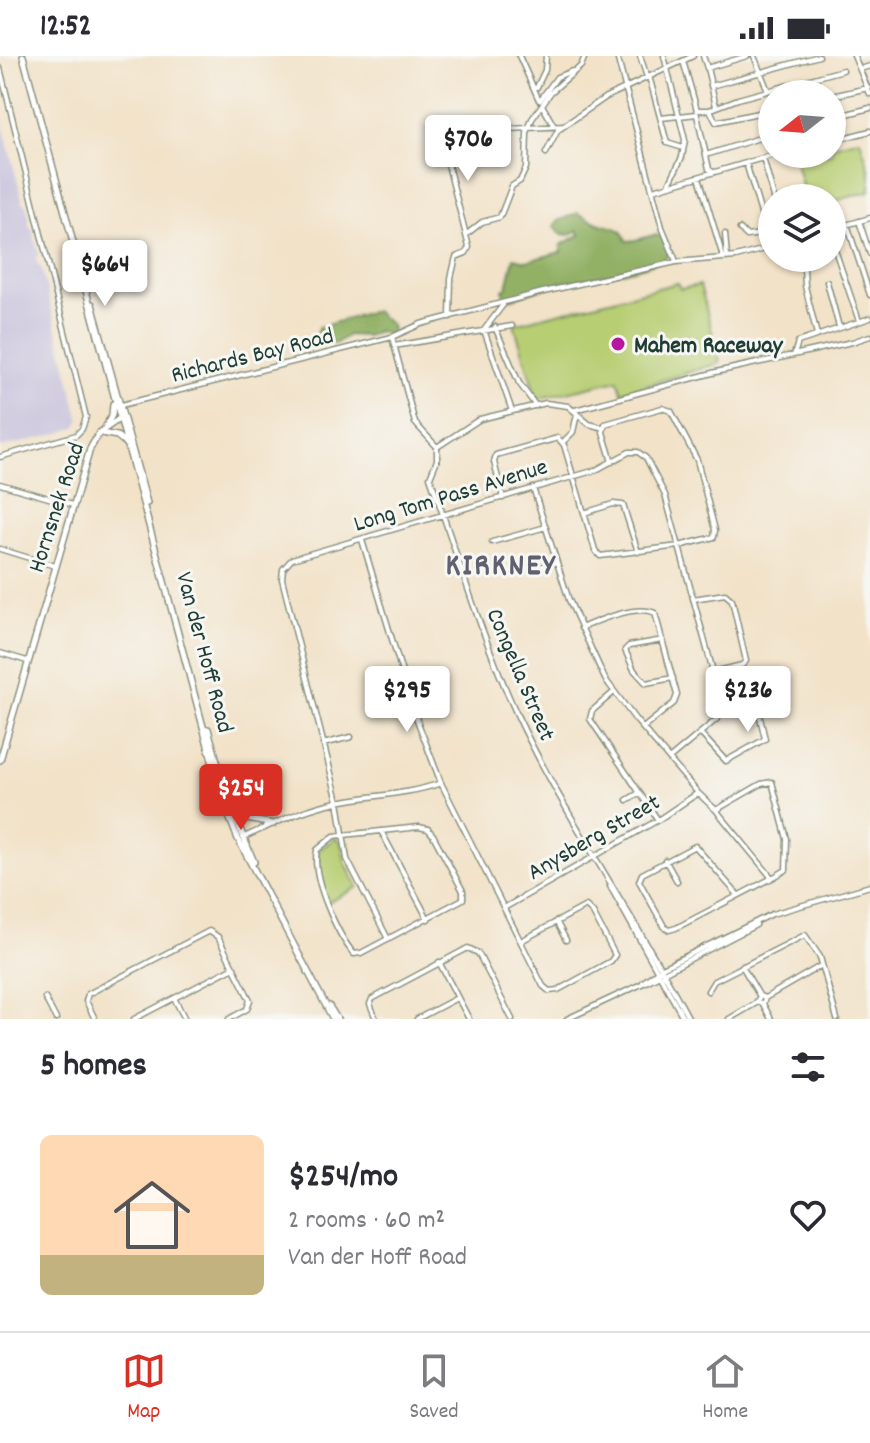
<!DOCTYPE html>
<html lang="en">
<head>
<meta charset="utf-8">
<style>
  body { margin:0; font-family:Dekko,sans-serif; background:#f2f2f3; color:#2b2b33; height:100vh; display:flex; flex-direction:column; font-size:30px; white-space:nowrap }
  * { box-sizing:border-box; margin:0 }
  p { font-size:26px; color:#7c7c81 }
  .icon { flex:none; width:44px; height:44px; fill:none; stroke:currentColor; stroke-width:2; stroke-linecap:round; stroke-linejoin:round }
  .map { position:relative; height:963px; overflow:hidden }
  .details { display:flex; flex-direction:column; background:#fff; flex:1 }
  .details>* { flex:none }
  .needle { width:52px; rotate:253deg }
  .fabs { position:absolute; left:758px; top:24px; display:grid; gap:16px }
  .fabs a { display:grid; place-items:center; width:88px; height:88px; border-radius:50%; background:#fff; box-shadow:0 2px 6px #0004; font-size:40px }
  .price { position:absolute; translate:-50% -68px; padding:0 18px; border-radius:8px; background:#fff; color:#222; font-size:26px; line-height:52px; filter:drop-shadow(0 2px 4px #0008) }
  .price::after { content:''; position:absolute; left:50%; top:48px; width:24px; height:18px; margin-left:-12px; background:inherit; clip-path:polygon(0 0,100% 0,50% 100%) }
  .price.active { background:#d93025; color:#fff }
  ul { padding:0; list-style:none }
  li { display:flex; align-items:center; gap:24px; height:200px; padding:0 40px }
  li+li { border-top:2px solid #e1e1e2 }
  li span { display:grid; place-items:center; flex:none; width:224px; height:160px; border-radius:12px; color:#555 }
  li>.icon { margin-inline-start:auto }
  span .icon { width:96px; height:96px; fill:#fffc; stroke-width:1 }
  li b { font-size:34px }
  h2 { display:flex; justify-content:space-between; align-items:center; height:96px; padding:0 40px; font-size:34px }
  .status { display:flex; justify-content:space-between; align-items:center; height:56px; padding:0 40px; background:#fff; direction:ltr }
  .status svg { height:22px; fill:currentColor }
  .tabs { display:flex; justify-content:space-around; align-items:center; height:112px; border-top:2px solid #e1e1e2; background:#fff; font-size:22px; color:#7c7c81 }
  .tabs a { display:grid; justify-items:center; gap:4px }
  .tabs .active { color:#d93025 }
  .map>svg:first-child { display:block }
  .industrial { fill:#c6c0da }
  .green { fill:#b8ce73; stroke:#6c8654; stroke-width:2 }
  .forest { fill:#92b165; stroke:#58774c; stroke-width:2 }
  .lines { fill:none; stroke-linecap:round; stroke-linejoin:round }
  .minor-casing { stroke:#88907e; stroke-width:7 }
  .secondary-casing { stroke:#88907e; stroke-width:8 }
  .minor { stroke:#fff; stroke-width:4 }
  .secondary { stroke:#fff; stroke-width:5 }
  .poi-dot { fill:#b5179e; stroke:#f6f6f2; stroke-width:3 }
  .labels { text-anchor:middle; stroke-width:6; stroke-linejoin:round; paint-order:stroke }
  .poi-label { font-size:24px; font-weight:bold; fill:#1f3d34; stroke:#f6f6f2; text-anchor:start }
  .street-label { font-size:24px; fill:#1f3d34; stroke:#f6f6f2 }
  .district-label { font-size:32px; font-weight:bold; letter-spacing:2px; fill:#606071; stroke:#f6f6f2 }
</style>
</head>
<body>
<div class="status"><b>12:52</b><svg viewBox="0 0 49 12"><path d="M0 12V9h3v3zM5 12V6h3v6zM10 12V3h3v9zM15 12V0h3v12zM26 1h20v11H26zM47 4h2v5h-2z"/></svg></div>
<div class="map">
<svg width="870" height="963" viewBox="0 0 870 963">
  <rect width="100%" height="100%" fill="#f6f6f2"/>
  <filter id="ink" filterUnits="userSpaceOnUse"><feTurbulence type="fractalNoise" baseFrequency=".0125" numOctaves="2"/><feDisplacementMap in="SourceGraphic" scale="16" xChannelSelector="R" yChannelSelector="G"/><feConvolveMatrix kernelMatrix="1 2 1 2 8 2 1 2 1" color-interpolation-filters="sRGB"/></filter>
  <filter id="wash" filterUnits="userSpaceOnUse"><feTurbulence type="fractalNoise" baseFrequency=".006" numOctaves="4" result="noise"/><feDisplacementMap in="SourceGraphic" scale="32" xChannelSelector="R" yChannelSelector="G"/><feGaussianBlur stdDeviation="1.8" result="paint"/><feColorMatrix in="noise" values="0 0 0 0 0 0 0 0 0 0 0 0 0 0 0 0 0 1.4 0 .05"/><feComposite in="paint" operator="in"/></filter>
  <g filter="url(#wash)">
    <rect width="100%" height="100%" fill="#f2e2c8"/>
    <path class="industrial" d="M 0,59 L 23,146 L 26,148 L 29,161 L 29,170 L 32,173 L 39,199 L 36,201 L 38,209 L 41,211 L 80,365 L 76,371 L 61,377 L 0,392 Z"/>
    <path class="green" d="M 860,83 L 870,116 L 870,135 L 832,146 L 832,142 L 805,142 L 794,99 L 832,98 L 832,90 Z
      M 678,227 L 680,233 L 700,229 L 720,307 L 622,336 L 618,324 L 537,343 L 514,268 Z
      M 335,782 L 341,786 L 345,806 L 358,831 L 329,846 C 319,830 318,813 318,795 Z"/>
    <path class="forest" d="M 578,157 C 585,161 592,164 598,167 C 611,173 621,168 626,185 C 651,185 660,165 670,198 C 659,213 577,223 554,229 C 538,233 522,239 506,244 L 503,234 L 507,231 L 514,202 L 527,205 L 561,196 L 561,189 L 580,179 L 578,174 L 570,179 L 561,178 L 554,170 L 558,165 Z
      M 375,255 L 391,269 L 392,275 L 388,279 L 378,275 L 367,280 L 348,279 L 335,288 L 321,283 L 317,276 L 319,271 Z"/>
  </g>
  <g filter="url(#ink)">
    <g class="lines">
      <defs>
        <path id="minor" d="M 519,0 L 539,44
          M 617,0 L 662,171 L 676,205
          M 640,0 L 647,21
          M 664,0 L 685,84 L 682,101 L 669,128
          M 703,0 L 707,12
          M 754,0 L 768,35
          M 854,0 L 870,38
          M 683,5 L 697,54 L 710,54 L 716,66 L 772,54
          M 0,12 L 86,361 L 82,373 L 76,379 L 0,401
          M 860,13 L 870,10
          M 649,20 L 667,87 L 683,92
          M 711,30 L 819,0
          M 537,31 L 545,14 L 546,0
          M 832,40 L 868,32
          M 540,44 L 557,21 L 572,15
          M 542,49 L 554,70
          M 716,50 L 707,12 L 747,0
          M 709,54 L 738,43 L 843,14
          M 697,59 L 709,113 L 713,116
          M 661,62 L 697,58
          M 832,62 L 870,52
          M 832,85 L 870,75
          M 546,97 L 558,74 L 606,41 L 693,0
          M 706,99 L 772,78
          M 763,102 L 774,142
          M 746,107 L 771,191
          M 699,121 L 723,201
          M 653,134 L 777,98
          M 859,165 L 870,198
          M 847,168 L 870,239
          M 740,173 L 747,180 L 767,177
          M 832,173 L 870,162
          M 467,178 L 482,166 L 500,161 L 512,130 L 520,125 L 526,112 L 527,77 L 532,63 L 551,36 L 581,10 L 585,0
          M 725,178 L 727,201
          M 832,185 L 859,265
          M 800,202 L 804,212 L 805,230 L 817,279
          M 827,226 L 839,271
          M 503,249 L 484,274 L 512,355
          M 450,261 L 451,222 L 456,201 L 466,197 L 469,191 L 445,97 L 449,81 L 471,70 L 510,73 L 564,70
          M 495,271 L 519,327 L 536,350
          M 392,281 L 415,367 L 437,391 L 437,404 L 430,421 C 458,501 482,583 518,661 C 568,766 635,861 689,963
          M 394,290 L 512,270
          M 794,299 L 798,286 L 870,262
          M 121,349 L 392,281 L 421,268 L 539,237 L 676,206 L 736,201 L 772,191
          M 575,354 L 716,316 L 852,286 L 870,280
          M 563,386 L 573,376 L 577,358
          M 437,391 L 480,363 L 546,347 L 568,350 L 589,368 L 604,372
          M 0,428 L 73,449
          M 533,432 L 569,544 L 605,623 L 635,663 L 698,737 L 716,754 L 772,822
          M 503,442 L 494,406 L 496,399 L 558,382 L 564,389 L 595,494 L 600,500 L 679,490 L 714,481 L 715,474 L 697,404 L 671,355 L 662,352 L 605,368 L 603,376 L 612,406
          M 584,457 L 613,448 L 623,449 L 638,496
          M 362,484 L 414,656 L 441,727 L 543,930 L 549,935 L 558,934 L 611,905 L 615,899 L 593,857 L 586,850 L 521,885
          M 492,486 L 546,471
          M 0,493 L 55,510
          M 531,514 L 556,506
          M 693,543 L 725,538 L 732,544 L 746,605 L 742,609 L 714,616
          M 581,572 C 599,564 637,548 655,557 L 677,639 L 674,647 L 643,672
          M 663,584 L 629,590 L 625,594 L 634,614 L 646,627 L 673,622
          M 0,597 L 27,605
          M 614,636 L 592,655 L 590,663 L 658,764
          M 701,678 L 726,705 L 765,683 L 755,640 L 749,638 L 721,644
          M 323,688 L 351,681
          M 627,744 L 639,737
          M 716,754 L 761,728 L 772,726 L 787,783 L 786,814 L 772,822 L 676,872 L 669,874 L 665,872 L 639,825 L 642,818 L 695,790 L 738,839
          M 419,771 L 428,773 L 433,779 L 463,835 L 463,843 L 361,897 L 354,898 C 337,878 311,821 317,794 L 334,780 Z
          M 381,775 L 428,863
          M 244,781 C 274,768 305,752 337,746 C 372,739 407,739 441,727
          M 665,804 L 677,825
          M 610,830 L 684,963
          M 504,852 L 658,764 L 698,737
          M 556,865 L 566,884
          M 388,883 L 347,803 L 338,745 L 282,523 L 283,513 L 292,503 L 596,414 L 629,396 L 638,396 L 646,402 L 665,439 L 723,652 L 717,663 L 669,703
          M 439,906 L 469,963
          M 742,910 L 759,939
          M 643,926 L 662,912 L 772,858 L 870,830
          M 708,935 L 714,925 L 805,879 L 820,901 L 837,963
          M 45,942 L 56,963
          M 174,942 L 185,963
          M 765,942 L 760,940 L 757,945 L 763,948 L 765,942 L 822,909
          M 763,948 L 771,963
          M 95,963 L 86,945 L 88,938 L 209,875 L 218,881 L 250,944 L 247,953 L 229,963
          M 134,963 L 234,911
          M 376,963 L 370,948 L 372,943 L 468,892 L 478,897 L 512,963
          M 417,963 L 457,942
          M 567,963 L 650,924 L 756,869
          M 729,963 L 758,946"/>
        <path id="secondary" d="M 23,0 L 223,745 L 238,783 L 333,963
          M 92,248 L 147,447
          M 105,372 L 112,359 L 113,348
          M 101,377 L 117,380 L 127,388
          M 208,673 L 229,747 L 254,806
          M 0,704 L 90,393 L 99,377 L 119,363
          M 232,751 L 247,763 L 273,768
          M 329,950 L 337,963"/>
      </defs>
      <use href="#minor" class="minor-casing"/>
      <use href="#secondary" class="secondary-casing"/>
      <use href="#minor" class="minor"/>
      <use href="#secondary" class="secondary"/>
    </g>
  </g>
  <circle class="poi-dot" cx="618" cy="288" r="8"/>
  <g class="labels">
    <g class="poi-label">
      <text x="634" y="296">Mahem Raceway</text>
    </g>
    <g class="street-label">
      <text transform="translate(252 298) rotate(-14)" y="8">Richards Bay Road</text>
      <text transform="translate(450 438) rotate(-17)" y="8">Long Tom Pass Avenue</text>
      <text transform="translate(55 451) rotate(-72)" y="8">Hornsnek Road</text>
      <text transform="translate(206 596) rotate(75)" y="8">Van der Hoff Road</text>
      <text transform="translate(522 618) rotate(67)" y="8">Congella Street</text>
      <text transform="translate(593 780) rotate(-30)" y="8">Anysberg Street</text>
    </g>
    <g class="district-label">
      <text x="501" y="518">KIRKNEY</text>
    </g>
  </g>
</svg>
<div class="fabs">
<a><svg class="needle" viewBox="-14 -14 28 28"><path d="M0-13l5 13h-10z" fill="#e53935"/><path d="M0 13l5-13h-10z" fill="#7c7c81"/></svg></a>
<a><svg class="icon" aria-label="layers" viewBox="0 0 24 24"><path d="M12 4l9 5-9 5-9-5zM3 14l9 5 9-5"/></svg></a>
</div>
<b class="price" style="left:468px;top:127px">$706</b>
<b class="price" style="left:105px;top:252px">$664</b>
<b class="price" style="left:407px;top:678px">$295</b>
<b class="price" style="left:748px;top:678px">$236</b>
<b class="price active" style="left:241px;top:776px">$254</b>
</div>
<section class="details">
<h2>5 homes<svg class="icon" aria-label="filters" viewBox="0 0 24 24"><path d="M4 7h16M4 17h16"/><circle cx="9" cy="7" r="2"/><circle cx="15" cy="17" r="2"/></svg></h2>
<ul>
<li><span style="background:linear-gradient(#ffd9b3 75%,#c2b280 0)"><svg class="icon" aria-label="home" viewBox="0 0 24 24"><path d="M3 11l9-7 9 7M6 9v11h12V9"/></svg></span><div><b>$254/mo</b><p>2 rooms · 60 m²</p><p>Van der Hoff Road</p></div><svg class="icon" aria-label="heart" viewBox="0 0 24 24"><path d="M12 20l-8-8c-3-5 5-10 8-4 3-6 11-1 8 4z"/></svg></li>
</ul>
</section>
<nav class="tabs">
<a class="active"><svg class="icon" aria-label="map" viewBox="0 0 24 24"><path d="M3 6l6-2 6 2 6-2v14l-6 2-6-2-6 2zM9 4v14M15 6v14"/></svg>Map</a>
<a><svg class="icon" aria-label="saved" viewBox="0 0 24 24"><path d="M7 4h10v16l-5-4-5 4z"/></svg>Saved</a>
<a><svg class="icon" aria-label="home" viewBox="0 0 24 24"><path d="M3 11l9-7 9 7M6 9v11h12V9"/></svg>Home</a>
</nav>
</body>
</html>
